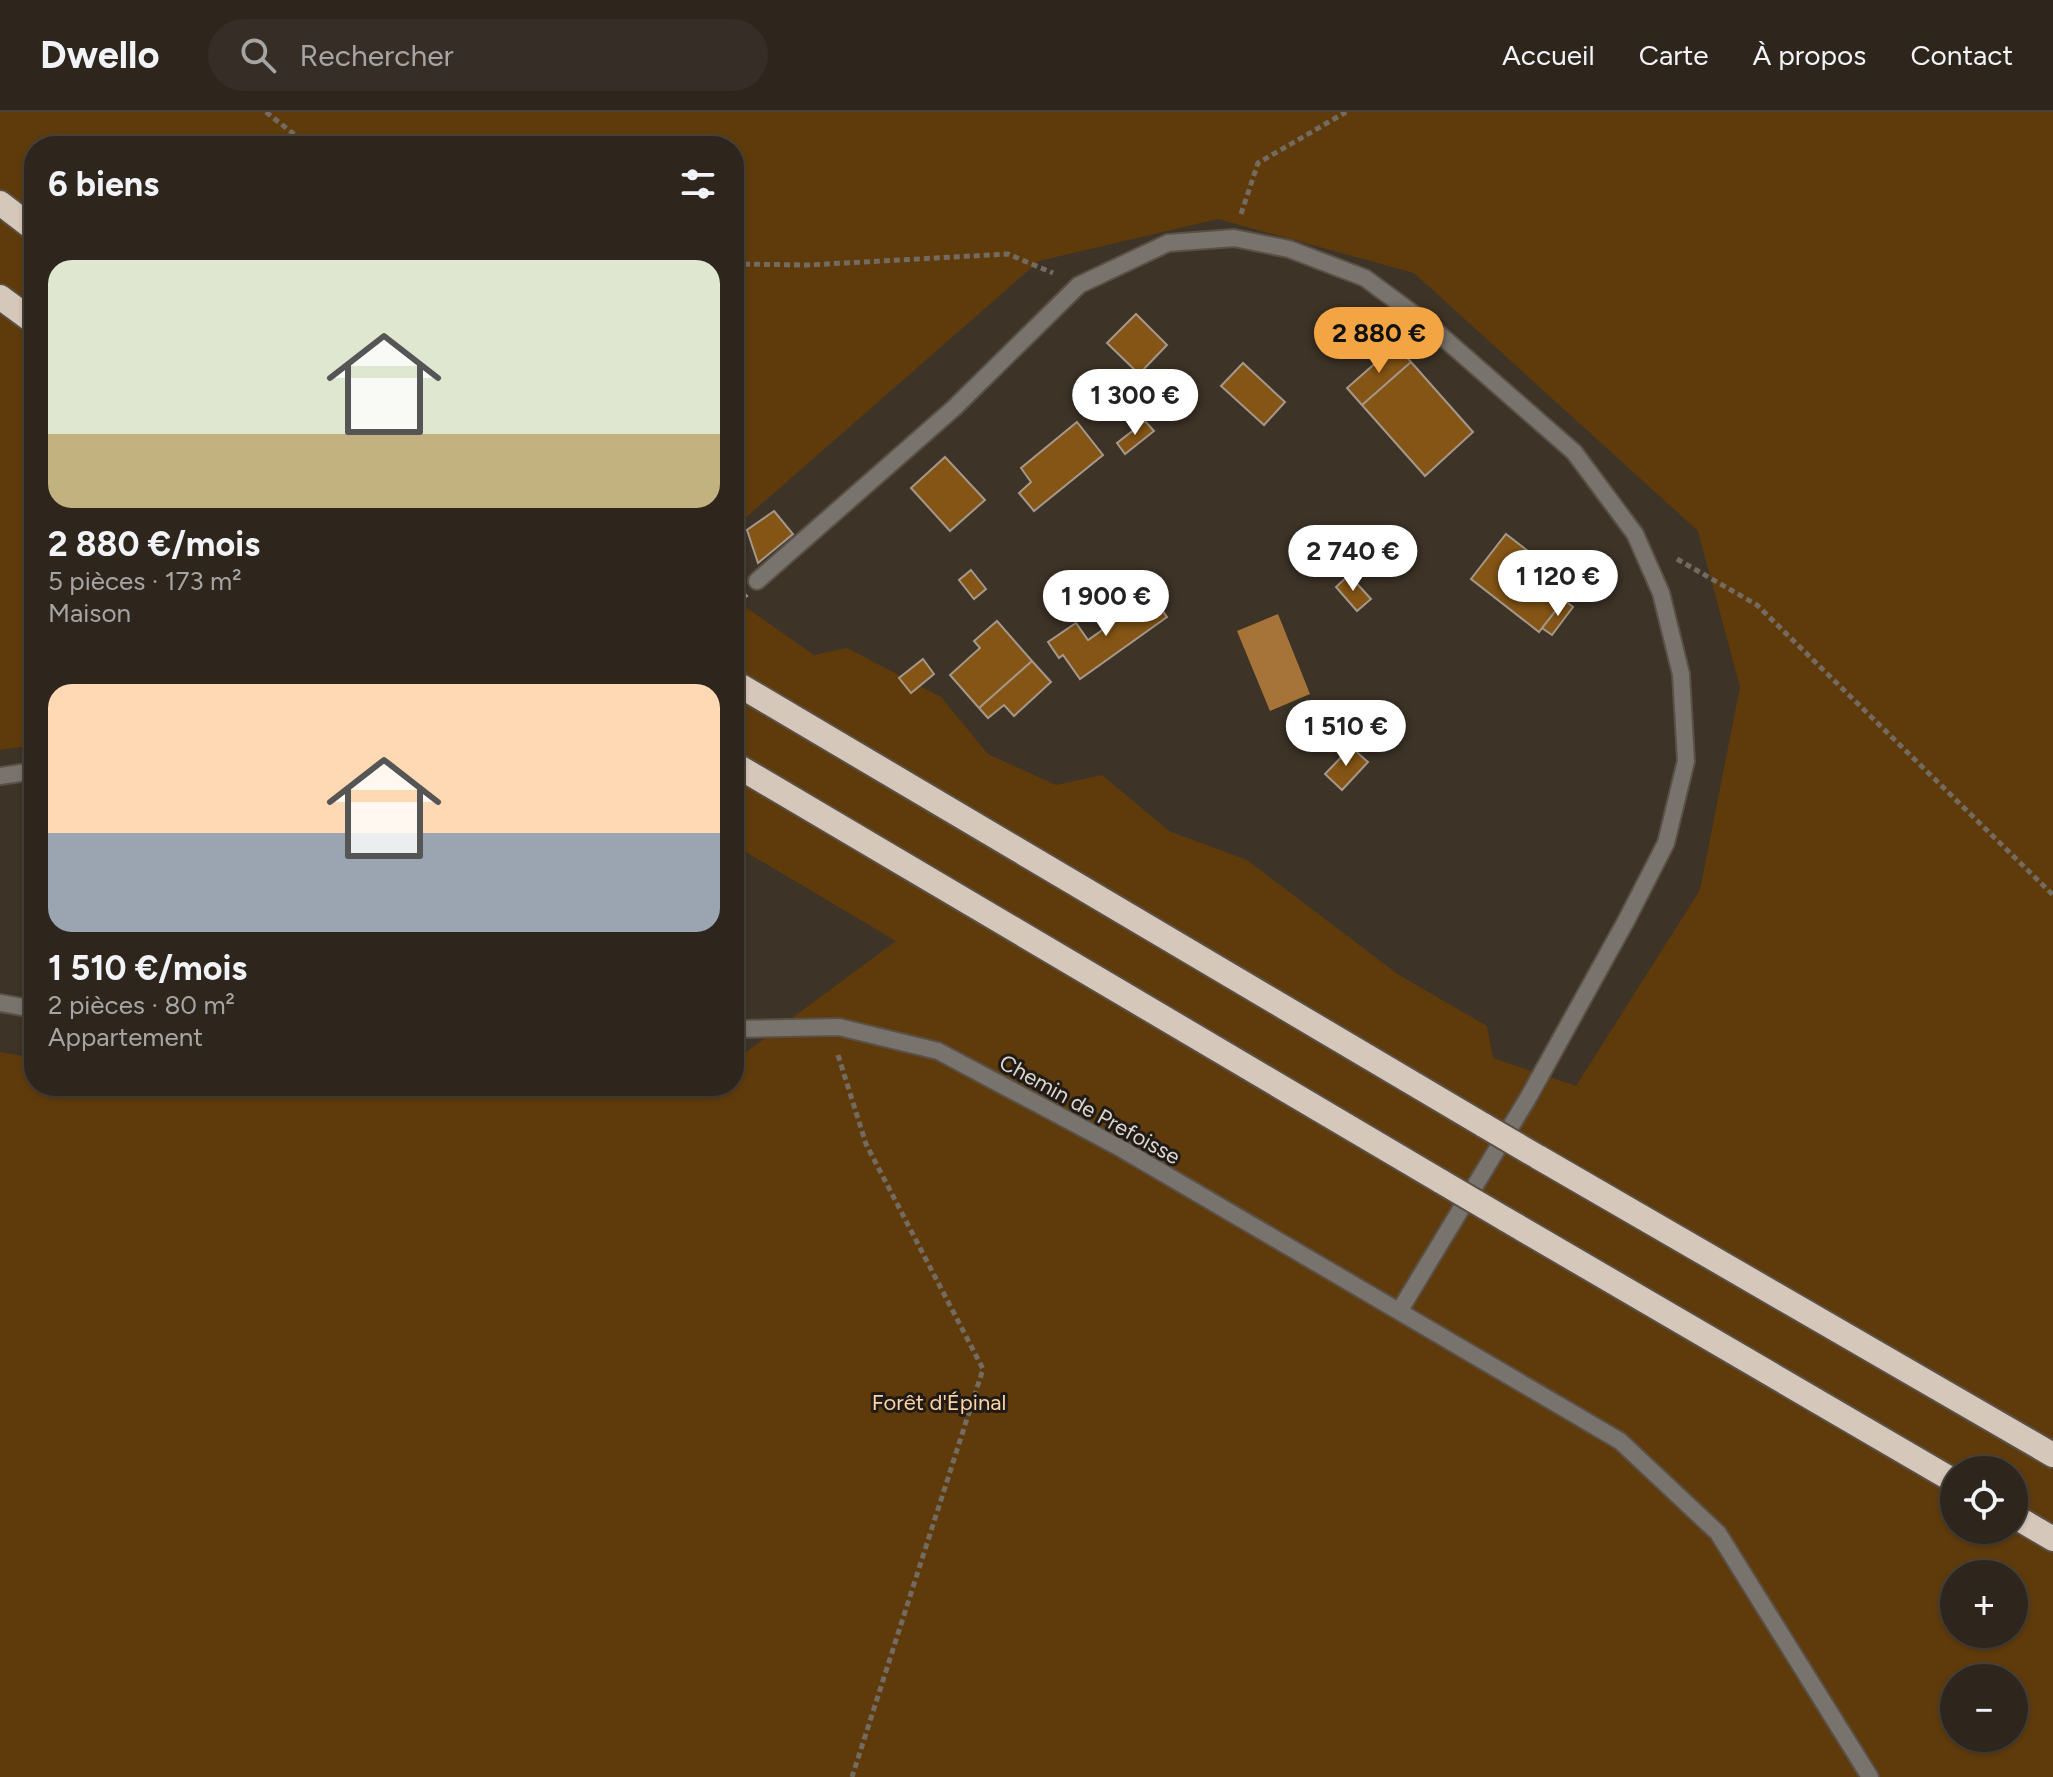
<!DOCTYPE html>
<html lang="fr">
<head>
<meta charset="utf-8">
<style>
  body { margin:0; font-family:Figtree,sans-serif; background:#362e26; color:#f1f3f6; height:100vh; display:flex; flex-direction:column; font-size:30px; white-space:nowrap }
  * { box-sizing:border-box; margin:0 }
  p { font-size:26px; color:#a7a5a4 }
  .icon { flex:none; width:44px; height:44px; fill:none; stroke:currentColor; stroke-width:2; stroke-linecap:round; stroke-linejoin:round }
  .map { position:relative; flex:1; overflow:hidden }
  .sheet { position:absolute; left:24px; top:24px; width:720px; height:960px; display:flex; flex-direction:column; background:#2e261d; border-radius:32px; box-shadow:0 2px 6px #0004,0 0 0 2px #49433b }
  .sheet>* { flex:none }
  .fabs { position:absolute; left:1940px; top:1344px; display:grid; gap:16px }
  .fabs a { display:grid; place-items:center; width:88px; height:88px; border-radius:50%; background:#2e261d; box-shadow:0 2px 6px #0004,0 0 0 2px #49433b; font-size:40px }
  .price { position:absolute; translate:-50% -68px; padding:0 18px; border-radius:28px; background:#fff; color:#222; font-size:26px; line-height:52px; filter:drop-shadow(0 2px 4px #0008) }
  .price::after { content:''; position:absolute; left:50%; top:48px; width:24px; height:18px; margin-left:-12px; background:inherit; clip-path:polygon(0 0,100% 0,50% 100%) }
  .price.active { background:#f3a443; color:#111 }
  ul { padding:0; list-style:none }
  li { display:grid; align-content:center; gap:16px; height:424px; padding:0 24px }
  li span { display:grid; place-items:center; height:248px; border-radius:24px; color:#555 }
  li>.icon { margin-inline-start:auto }
  span .icon { width:144px; height:144px; fill:#fffc; stroke-width:1 }
  li b { font-size:34px }
  h2 { display:flex; justify-content:space-between; align-items:center; height:96px; padding:0 24px; font-size:34px }
  header { display:flex; align-items:center; gap:48px; box-sizing:border-box; height:112px; padding:0 40px; background:#2e261d; border-bottom:2px solid #49433b }
  header strong { font-size:38px }
  nav { display:flex; gap:44px; margin-inline-start:auto; font-size:28px }
  .search { width:560px; height:72px; background:#362e26; display:flex; align-items:center; gap:20px; box-sizing:border-box; padding:0 28px; border-radius:44px; color:#a7a5a4; font-size:30px }
  .map>svg:first-child { display:block }
  .green { fill:#5f3b0c; fill-rule:evenodd }
  .water { fill:#a67439 }
  .building { fill:#855515; stroke:#a5988b; stroke-width:2 }
  .lines { fill:none; stroke-linecap:round; stroke-linejoin:round }
  .lane-casing { stroke:#5a5045; stroke-width:20 }
  .street-casing { stroke:#5a5045; stroke-width:20 }
  .highway-casing { stroke:#5a5045; stroke-width:28 }
  .path { stroke:#736a60; stroke-width:5; stroke-dasharray:6 4; stroke-linecap:butt }
  .lane { stroke:#78736d; stroke-width:16 }
  .street { stroke:#78736d; stroke-width:16 }
  .highway { stroke:#d5c7ba; stroke-width:24 }
  .highway-bridge-casing { stroke:#5a5045; stroke-width:28; stroke-linecap:butt }
  .highway-bridge { stroke:#d5c7ba; stroke-width:24 }
  .labels { text-anchor:middle; stroke-width:6; stroke-linejoin:round; paint-order:stroke }
  .street-label { font-size:22px; fill:#dcd5ce; stroke:#201b16 }
  .park-label { font-size:22px; fill:#fed3a5; stroke:#201b16 }
</style>
</head>
<body>
<header>
<strong>Dwello</strong>
<div class="search"><svg class="icon" aria-label="search" viewBox="0 0 24 24"><circle cx="10" cy="10" r="6"/><path d="M15 15l6 6"/></svg>Rechercher</div>
<nav><a>Accueil</a><a>Carte</a><a>À propos</a><a>Contact</a></nav>
</header>
<div class="map">
<svg width="2053" height="1665" viewBox="0 0 2053 1665">
  <rect width="100%" height="100%" fill="#3d3327"/>
  <path class="green" d="M 0,0 L 2053,0 L 2053,1665 L 0,1665 L 0,940 L 34,946 L 34,974 L 182,974 L 220,981 L 734,974 L 734,949 L 896,829 L 734,733 L 734,487 L 814,543 L 847,536 L 941,585 L 988,642 L 1056,673 L 1102,663 L 1169,719 L 1247,748 L 1399,863 L 1487,914 L 1493,946 L 1576,974 L 1700,778 L 1740,575 L 1698,419 L 1414,161 L 1218,107 L 1039,149 L 734,416 L 734,34 L 34,34 L 34,633 L 0,638 ZM 1954,1358 L 2014,1358 L 2014,1418 L 1954,1418 ZM 1954,1462 L 2014,1462 L 2014,1522 L 1954,1522 ZM 1954,1566 L 2014,1566 L 2014,1626 L 1954,1626 Z"/>
  <path class="water" d="M 1278,502 L 1310,582 L 1270,599 L 1237,519 Z"/>
  <path class="building" d="M 1136,202 L 1167,233 L 1139,262 L 1107,231 Z
    M 1396,233 L 1411,250 L 1362,293 L 1347,276 Z
    M 1411,250 L 1473,320 L 1425,364 L 1362,293 Z
    M 1243,251 L 1285,290 L 1264,313 L 1221,274 Z
    M 1145,309 L 1154,319 L 1125,342 L 1117,331 Z
    M 1077,310 L 1103,343 L 1034,399 L 1019,381 L 1031,370 L 1021,356 Z
    M 945,345 L 985,388 L 950,419 L 911,376 Z
    M 774,399 L 793,422 L 758,451 L 747,418 Z
    M 1506,422 L 1574,475 L 1539,520 L 1471,467 Z
    M 971,458 L 986,477 L 974,487 L 959,468 Z
    M 1349,463 L 1371,487 L 1357,499 L 1336,475 Z
    M 735,469 L 747,484 L 734,493 L 734,470 Z
    M 1152,483 L 1167,505 L 1080,567 L 1063,543 L 1059,546 L 1048,530 L 1076,511 L 1088,528 Z
    M 1564,488 L 1573,495 L 1552,523 L 1542,516 Z
    M 997,509 L 1032,549 L 979,596 L 950,563 L 980,536 L 974,529 Z
    M 923,547 L 934,562 L 911,581 L 899,566 Z
    M 1032,549 L 1051,570 L 1014,604 L 1004,593 L 988,606 L 979,596 Z
    M 1351,635 L 1368,650 L 1342,678 L 1325,662 Z"/>
  <g class="lines">
    <defs>
      <path id="lane" d="M 0,664 L 34,659"/>
      <path id="street" d="M 757,469 L 954,296 L 1079,173 L 1168,131 L 1234,126 L 1289,137 L 1365,166 L 1430,214 L 1574,340 L 1635,422 L 1661,481 L 1681,562 L 1686,649 L 1666,731 L 1626,809 L 1528,986 L 1400,1198
        M 0,891 L 34,897
        M 734,917 L 839,915 L 938,939 L 1122,1037 L 1620,1329 L 1718,1421 L 1870,1665"/>
      <path id="highway" d="M 0,91 L 34,117
        M 0,185 L 34,210
        M 734,570 L 1485,1014
        M 734,652 L 1442,1070
        M 1538,1045 L 2053,1343
        M 1505,1107 L 1954,1369
        M 2014,1404 L 2053,1427"/>
    </defs>
    <use href="#lane" class="lane-casing"/>
    <use href="#street" class="street-casing"/>
    <use href="#highway" class="highway-casing"/>
    <path class="path" d="M 266,0 L 309,34
      M 1241,102 L 1258,51 L 1346,0
      M 734,152 L 809,153 L 1008,142 L 1053,161
      M 1677,447 L 1757,493 L 2053,783
      M 838,943 L 866,1032 L 983,1257 L 852,1665"/>
    <use href="#lane" class="lane"/>
    <use href="#street" class="street"/>
    <use href="#highway" class="highway"/>
    <defs>
      <path id="highway-bridge" d="M 1485,1014 L 1538,1045
        M 1442,1070 L 1505,1107"/>
    </defs>
    <use href="#highway-bridge" class="highway-bridge-casing"/>
    <use href="#highway-bridge" class="highway-bridge"/>
  </g>
  <g class="labels">
    <g class="street-label">
      <text transform="translate(1090 997) rotate(29)" y="8">Chemin de Prefoisse</text>
    </g>
    <g class="park-label">
      <text x="939" y="1298">Forêt d'Épinal</text>
    </g>
  </g>
</svg>
<div class="fabs">
<a><svg class="icon" aria-label="locate" viewBox="0 0 24 24"><circle cx="12" cy="12" r="6"/><path d="M12 2v4M12 18v4M2 12h4M18 12h4"/></svg></a>
<a>+</a>
<a>−</a>
</div>
<b class="price active" style="left:1379px;top:263px">2 880 €</b>
<b class="price" style="left:1135px;top:325px">1 300 €</b>
<b class="price" style="left:1353px;top:481px">2 740 €</b>
<b class="price" style="left:1558px;top:506px">1 120 €</b>
<b class="price" style="left:1106px;top:526px">1 900 €</b>
<b class="price" style="left:1346px;top:656px">1 510 €</b>
<section class="sheet">
<h2>6 biens<svg class="icon" aria-label="filters" viewBox="0 0 24 24"><path d="M4 7h16M4 17h16"/><circle cx="9" cy="7" r="2"/><circle cx="15" cy="17" r="2"/></svg></h2>
<ul>
<li><span style="background:linear-gradient(#dfe7d0 70%,#c2b280 0)"><svg class="icon" aria-label="home" viewBox="0 0 24 24"><path d="M3 11l9-7 9 7M6 9v11h12V9"/></svg></span><div><b>2 880 €/mois</b><p>5 pièces · 173 m²</p><p>Maison</p></div></li>
<li><span style="background:linear-gradient(#ffd9b3 60%,#9aa5b1 0)"><svg class="icon" aria-label="home" viewBox="0 0 24 24"><path d="M3 11l9-7 9 7M6 9v11h12V9"/></svg></span><div><b>1 510 €/mois</b><p>2 pièces · 80 m²</p><p>Appartement</p></div></li>
</ul>
</section>
</div>
</body>
</html>
